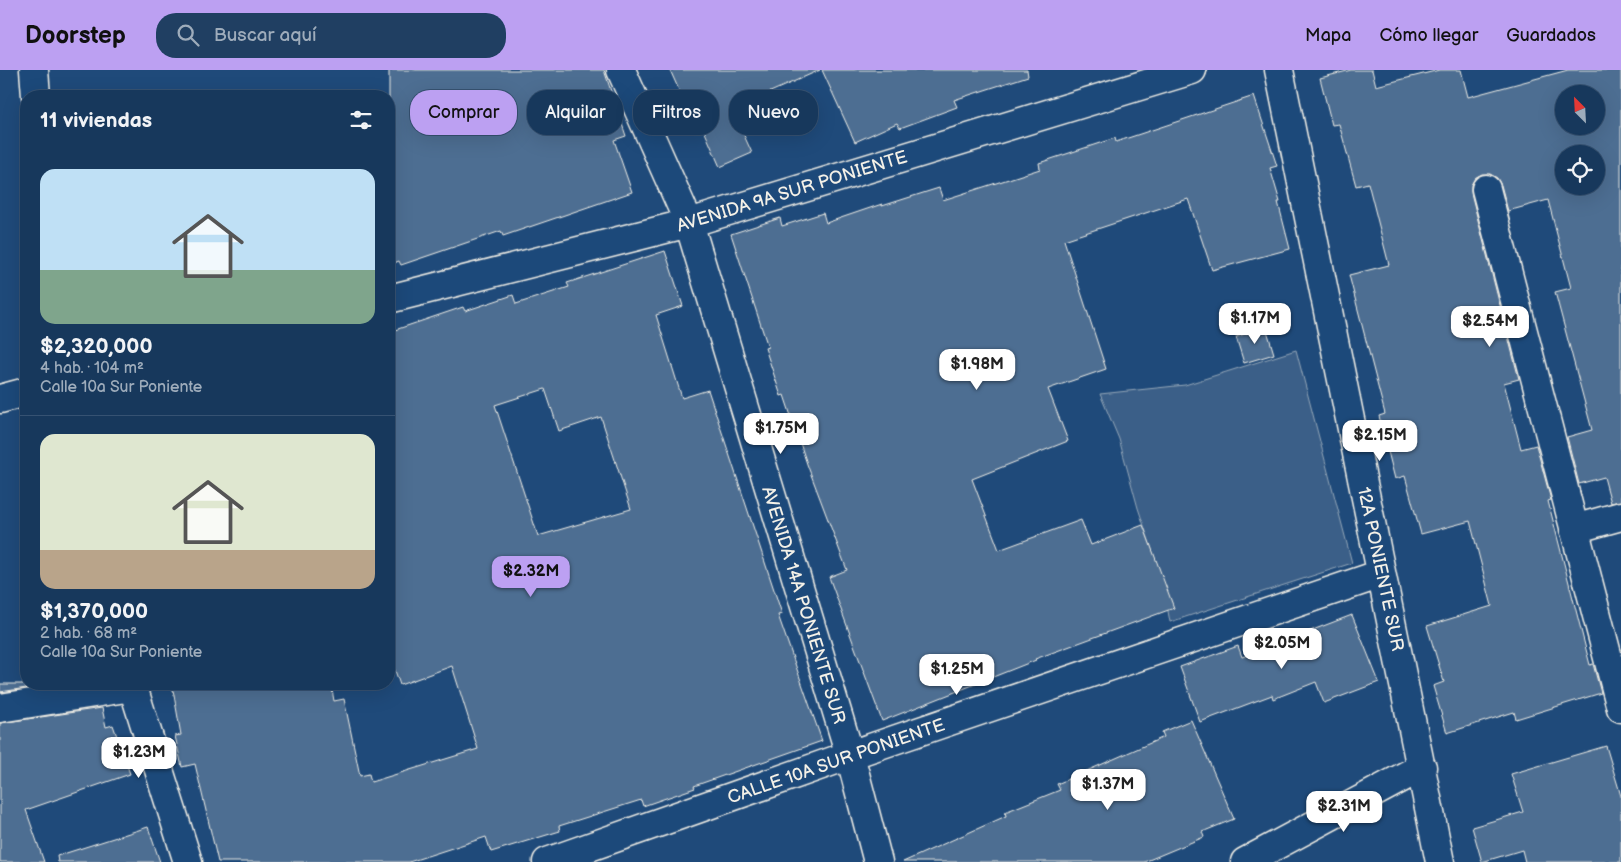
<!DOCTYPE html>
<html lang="es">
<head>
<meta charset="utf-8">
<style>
  body { margin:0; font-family:"Balsamiq Sans",sans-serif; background:#203f62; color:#f1f3f6; height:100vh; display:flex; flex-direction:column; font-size:19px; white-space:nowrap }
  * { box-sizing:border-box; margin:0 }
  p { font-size:16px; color:#9eacbb }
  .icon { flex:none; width:28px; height:28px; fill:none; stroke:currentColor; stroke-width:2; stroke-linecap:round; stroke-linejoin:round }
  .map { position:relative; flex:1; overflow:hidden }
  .details { position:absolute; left:20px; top:20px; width:375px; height:600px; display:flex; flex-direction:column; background:#17385c; border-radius:20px; box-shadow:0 5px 20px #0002,0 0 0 1px #365272 }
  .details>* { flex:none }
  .guide { position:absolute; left:410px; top:20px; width:475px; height:45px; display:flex; gap:10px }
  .needle { width:32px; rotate:336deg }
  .tools { position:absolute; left:1555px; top:15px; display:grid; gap:10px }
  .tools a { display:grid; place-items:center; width:50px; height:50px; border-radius:50%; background:#17385c; box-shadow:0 5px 20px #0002,0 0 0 1px #365272; font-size:25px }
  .price { position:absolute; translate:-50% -42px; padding:0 11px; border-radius:10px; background:#fff; color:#222; font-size:16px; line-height:32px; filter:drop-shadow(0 1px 2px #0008) }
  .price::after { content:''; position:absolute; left:50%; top:30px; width:15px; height:11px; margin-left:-8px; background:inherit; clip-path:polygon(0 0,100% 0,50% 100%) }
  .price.current { background:#bca0f2; color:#111 }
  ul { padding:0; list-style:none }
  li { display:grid; align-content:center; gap:10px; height:265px; padding:0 20px }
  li+li { border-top:1px solid #365272 }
  li span { display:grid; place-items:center; height:155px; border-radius:15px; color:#555 }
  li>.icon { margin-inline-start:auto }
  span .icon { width:90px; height:90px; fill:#fffc; stroke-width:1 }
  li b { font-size:21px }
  h2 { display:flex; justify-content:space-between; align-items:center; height:60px; padding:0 20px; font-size:21px }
  .pill { padding:0 18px; border-radius:20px; background:#17385c; box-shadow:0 5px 20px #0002,0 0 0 1px #365272; font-size:18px; line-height:45px }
  .pill.current { background:#bca0f2; color:#111 }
  header { display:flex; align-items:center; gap:30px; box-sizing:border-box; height:70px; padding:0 25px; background:#bca0f2; color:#111 }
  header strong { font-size:24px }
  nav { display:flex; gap:28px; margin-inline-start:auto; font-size:18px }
  .search { width:350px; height:45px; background:#203f62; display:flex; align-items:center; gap:12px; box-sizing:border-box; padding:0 18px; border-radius:20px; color:#9eacbb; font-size:19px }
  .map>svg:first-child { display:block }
  .green { fill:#3a5f88; stroke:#97a8b8 }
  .building { fill:#4d6e92; stroke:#f4f1e8; fill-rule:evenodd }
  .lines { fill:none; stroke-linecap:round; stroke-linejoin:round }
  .street-casing { stroke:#f4f1e8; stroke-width:31 }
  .street { stroke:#1f4a7a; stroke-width:28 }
  .labels { text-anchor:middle; stroke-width:4.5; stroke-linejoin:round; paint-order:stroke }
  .street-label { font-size:18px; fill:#f4f1e8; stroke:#1f4a7a }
</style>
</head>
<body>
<header>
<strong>Doorstep</strong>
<div class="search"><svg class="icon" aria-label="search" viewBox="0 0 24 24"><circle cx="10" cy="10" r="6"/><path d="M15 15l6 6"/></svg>Buscar aquí</div>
<nav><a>Mapa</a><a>Cómo llegar</a><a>Guardados</a></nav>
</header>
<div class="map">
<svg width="1621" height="792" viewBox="0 0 1621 792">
  <rect width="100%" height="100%" fill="#1f4a7a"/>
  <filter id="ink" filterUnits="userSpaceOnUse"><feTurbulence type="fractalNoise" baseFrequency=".02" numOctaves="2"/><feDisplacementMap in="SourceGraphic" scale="10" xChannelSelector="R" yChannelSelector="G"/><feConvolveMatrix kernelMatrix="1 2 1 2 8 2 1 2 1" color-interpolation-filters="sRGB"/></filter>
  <g filter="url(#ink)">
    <path class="green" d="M 1296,280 L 1352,493 L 1170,552 L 1162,509 L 1138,438 L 1119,369 L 1100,324 L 1185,315 Z"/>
    <path class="building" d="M 389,0 L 604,0 L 626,66 L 614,70 L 632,122 L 503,166 L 501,161 L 401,195 L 399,191 L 389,195 Z
      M 670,0 L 820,0 L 732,39 L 752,83 L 720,97 L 701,53 L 695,56 Z
      M 822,0 L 1027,0 L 1028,6 L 954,30 L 957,37 L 900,58 L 897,53 L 855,72 Z
      M 1351,0 L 1372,0 L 1376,16 L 1439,0 L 1461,0 L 1468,27 L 1568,0 L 1621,0 L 1621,431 L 1611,433 L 1604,407 L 1579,414 L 1567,367 L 1592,360 L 1555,222 L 1571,218 L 1548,130 L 1508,141 L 1501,115 L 1497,108 L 1490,104 L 1482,104 L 1475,108 L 1471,115 L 1471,123 L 1519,309 L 1504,313 L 1521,379 L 1536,375 L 1551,430 L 1548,431 L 1590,595 L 1593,594 L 1601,623 L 1516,649 L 1514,642 L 1447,663 L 1433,616 L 1444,612 L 1427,556 L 1492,536 L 1470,451 L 1421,464 L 1405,406 L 1395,409 L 1379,346 L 1385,344 L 1349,205 L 1389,195 L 1368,113 L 1356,116 L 1339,54 L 1332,55 L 1320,8 ZM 1564,24 L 1596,24 L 1596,56 L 1564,56 ZM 1564,84 L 1596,84 L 1596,116 L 1564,116 Z
      M 1254,26 L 1277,96 L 1270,98 L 1280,132 L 1278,132 L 1290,179 L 1212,200 L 1188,129 L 1064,170 L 1106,299 L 1048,319 L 1068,371 L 972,409 L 999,480 L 1081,450 L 1091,475 L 1143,455 L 1174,538 L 1035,589 L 1036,590 L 882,651 L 829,507 L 847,500 L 807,394 L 784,325 L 781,326 L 765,278 L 768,277 L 731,164 L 780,148 L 782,156 L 823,143 L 826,153 L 882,134 L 882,136 L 939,118 L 943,130 L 1040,99 L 1039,93 L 1115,68 L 1116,72 Z
      M 665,181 L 683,236 L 656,245 L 682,328 L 708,320 L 782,544 L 778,545 L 822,671 L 694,716 L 695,718 L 643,736 L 641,730 L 559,756 L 560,761 L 491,782 L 486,767 L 409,792 L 218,792 L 195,694 L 182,697 L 175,666 L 181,665 L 172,614 L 331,614 L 334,631 L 344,629 L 360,706 L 369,704 L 371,712 L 478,679 L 452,596 L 400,615 L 389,583 L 389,262 L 463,237 L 465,241 L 513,225 L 516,234 L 569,217 L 567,213 ZM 545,319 L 559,361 L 601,347 L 631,439 L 538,466 L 495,335 Z
      M 1266,257 L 1274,284 L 1244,293 L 1236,267 Z
      M 1352,545 L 1379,612 L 1324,633 L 1316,612 L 1273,629 L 1272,625 L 1200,652 L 1180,597 L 1238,576 L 1242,587 Z
      M 0,614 L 53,614 L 0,622 Z
      M 102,638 L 106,657 L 113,655 L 130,704 L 26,740 L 44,792 L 0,792 L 0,653 Z
      M 1191,650 L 1234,749 L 1202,762 L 1204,767 L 1144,792 L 903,792 L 1006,746 L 1005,742 L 1060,720 L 1057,714 L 1164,667 L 1162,662 Z
      M 1606,676 L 1621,726 L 1621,792 L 1525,792 L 1522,780 L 1482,792 L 1472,757 L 1523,742 L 1511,704 Z
      M 148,757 L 160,792 L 58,792 L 57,786 Z"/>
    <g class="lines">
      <defs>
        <path id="street" d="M 34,0 L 36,26
          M 621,0 L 689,153 L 850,685 L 878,792
          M 1279,0 L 1440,792
          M 1486,119 L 1621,638
          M 389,229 L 689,153 L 1192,0
          M 0,329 L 26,322
          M 1574,459 L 1621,446
          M 132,614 L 188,792
          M 0,638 L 132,617
          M 547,792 L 850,685 L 1381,504
          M 1245,792 L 1422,697"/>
      </defs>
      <use href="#street" class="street-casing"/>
      <use href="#street" class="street"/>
    </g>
  </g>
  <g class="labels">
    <g class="street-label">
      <text transform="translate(792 121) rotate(-17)" y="6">AVENIDA 9A SUR PONIENTE</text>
      <text transform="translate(1381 499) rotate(78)" y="6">12A PONIENTE SUR</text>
      <text transform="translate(804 535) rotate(73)" y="6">AVENIDA 14A PONIENTE SUR</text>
      <text transform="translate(836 691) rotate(-19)" y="6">CALLE 10A SUR PONIENTE</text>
    </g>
  </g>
</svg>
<div class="tools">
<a><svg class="needle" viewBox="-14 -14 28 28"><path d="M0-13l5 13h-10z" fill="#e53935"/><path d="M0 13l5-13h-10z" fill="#9eacbb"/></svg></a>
<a><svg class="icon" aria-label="locate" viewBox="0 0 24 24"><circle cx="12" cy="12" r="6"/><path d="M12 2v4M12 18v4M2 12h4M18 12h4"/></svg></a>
</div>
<b class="price" style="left:1255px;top:275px">$1.17M</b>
<b class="price" style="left:1490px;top:278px">$2.54M</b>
<b class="price" style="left:977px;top:321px">$1.98M</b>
<b class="price" style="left:781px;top:385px">$1.75M</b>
<b class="price" style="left:1380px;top:392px">$2.15M</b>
<b class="price current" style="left:531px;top:528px">$2.32M</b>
<b class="price" style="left:1282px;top:600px">$2.05M</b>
<b class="price" style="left:957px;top:626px">$1.25M</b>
<b class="price" style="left:139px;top:709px">$1.23M</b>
<b class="price" style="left:1108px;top:741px">$1.37M</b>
<b class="price" style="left:1344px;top:763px">$2.31M</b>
<div class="guide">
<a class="pill current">Comprar</a>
<a class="pill">Alquilar</a>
<a class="pill">Filtros</a>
<a class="pill">Nuevo</a>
</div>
<section class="details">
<h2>11 viviendas<svg class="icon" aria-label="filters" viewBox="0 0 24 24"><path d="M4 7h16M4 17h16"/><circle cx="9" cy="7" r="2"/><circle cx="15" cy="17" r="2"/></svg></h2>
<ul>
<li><span style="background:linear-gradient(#bfe0f5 65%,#7fa58c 0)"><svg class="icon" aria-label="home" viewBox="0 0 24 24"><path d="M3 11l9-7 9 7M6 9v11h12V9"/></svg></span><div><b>$2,320,000</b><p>4 hab. · 104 m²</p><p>Calle 10a Sur Poniente</p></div></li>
<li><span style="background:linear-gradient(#dfe7d0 75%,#b9a48a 0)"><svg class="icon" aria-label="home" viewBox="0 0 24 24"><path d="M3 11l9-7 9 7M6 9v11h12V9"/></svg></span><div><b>$1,370,000</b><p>2 hab. · 68 m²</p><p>Calle 10a Sur Poniente</p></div></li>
</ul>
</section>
</div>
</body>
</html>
